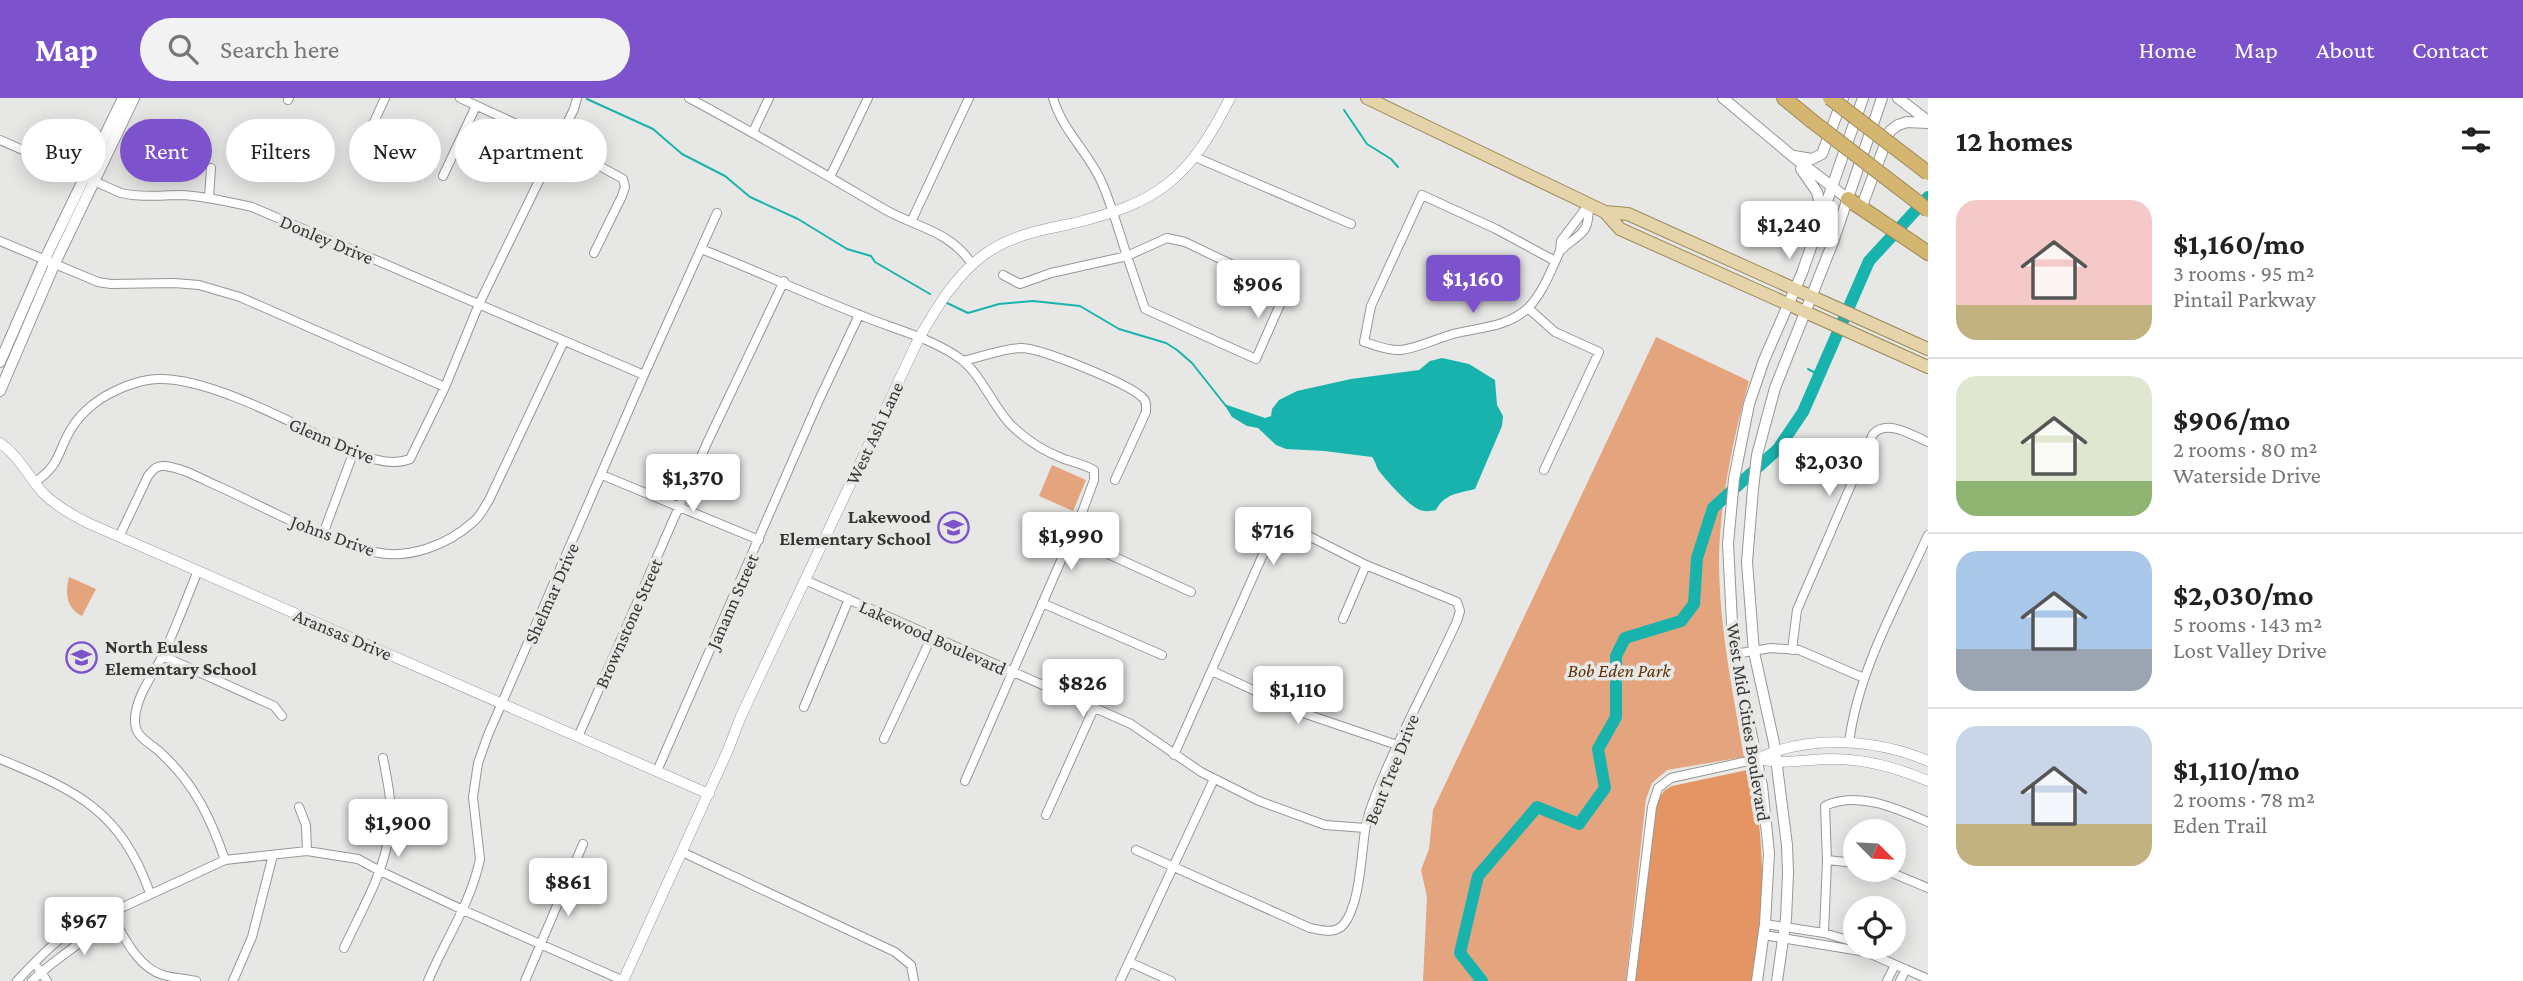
<!DOCTYPE html>
<html lang="en">
<head>
<meta charset="utf-8">
<style>
  body { margin:0; font-family:"Crimson Pro",serif; background:#f2f2f2; color:#222; height:100vh; display:flex; flex-direction:column; font-size:26px; white-space:nowrap }
  * { box-sizing:border-box; margin:0 }
  p { font-size:23px; color:#767676 }
  .icon { flex:none; width:38px; height:38px; fill:none; stroke:currentColor; stroke-width:2; stroke-linecap:round; stroke-linejoin:round }
  .map { position:relative; flex:1; overflow:hidden }
  .drawer { display:flex; flex-direction:column; background:#fff; width:595px }
  .drawer>* { flex:none }
  .top-card { position:absolute; left:21px; top:21px; width:665px; height:63px; display:flex; gap:14px }
  .needle { width:46px; rotate:114deg }
  .buttons { position:absolute; left:1843px; top:721px; display:grid; gap:14px }
  .buttons a { display:grid; place-items:center; width:63px; height:63px; border-radius:50%; background:#fff; box-shadow:0 4px 18px #0003; font-size:35px }
  .price { position:absolute; translate:-50% -60px; padding:0 16px; border-radius:7px; background:#fff; color:#222; font-size:23px; line-height:46px; filter:drop-shadow(0 2px 4px #0008) }
  .price::after { content:''; position:absolute; left:50%; top:42px; width:21px; height:16px; margin-left:-10px; background:inherit; clip-path:polygon(0 0,100% 0,50% 100%) }
  .price.on { background:#7d53cd; color:#fff }
  ul { padding:0; list-style:none }
  li { display:flex; align-items:center; gap:21px; height:175px; padding:0 28px }
  li+li { border-top:2px solid #e0e0e0 }
  li span { display:grid; place-items:center; flex:none; width:196px; height:140px; border-radius:21px; color:#555 }
  li>.icon { margin-inline-start:auto }
  span .icon { width:84px; height:84px; fill:#fffc; stroke-width:1 }
  li b { font-size:30px }
  h2 { display:flex; justify-content:space-between; align-items:center; height:84px; padding:0 28px; font-size:30px }
  .chip { padding:0 24px; border-radius:32px; background:#fff; box-shadow:0 4px 18px #0003; font-size:24px; line-height:63px }
  .chip.on { background:#7d53cd; color:#fff }
  header { display:flex; align-items:center; gap:42px; box-sizing:border-box; height:98px; padding:0 35px; background:#7d53cd; color:#fff }
  header strong { font-size:33px }
  nav { display:flex; gap:38px; margin-inline-start:auto; font-size:24px }
  .search { width:490px; height:63px; background:#f2f2f2; display:flex; align-items:center; gap:18px; box-sizing:border-box; padding:0 24px; border-radius:38px; color:#767676; font-size:26px }
  main { display:flex; flex:1; min-height:0 }
  .map>svg:first-child { display:block }
  .green { fill:#e4a57e }
  .forest { fill:#e49563 }
  .water { fill:#19b3ae }
  .lines { fill:none; stroke-linecap:round; stroke-linejoin:round }
  .stream { stroke:#19b3ae; stroke-width:2 }
  .river { stroke:#19b3ae; stroke-width:12 }
  .minor-casing { stroke:#969794; stroke-width:10 }
  .tertiary-casing { stroke:#969794; stroke-width:11 }
  .secondary-casing { stroke:#969794; stroke-width:12 }
  .primary-casing { stroke:#9d895b; stroke-width:14 }
  .motorway-casing { stroke:#9d895b; stroke-width:16 }
  .minor { stroke:#fff; stroke-width:8 }
  .tertiary { stroke:#fff; stroke-width:10 }
  .secondary { stroke:#fff; stroke-width:10 }
  .primary { stroke:#e5d3a9; stroke-width:12 }
  .motorway { stroke:#d4b670; stroke-width:14 }
  .motorway-bridge-casing { stroke:#9d895b; stroke-width:16; stroke-linecap:butt }
  .motorway-bridge { stroke:#d4b670; stroke-width:14 }
  .labels { text-anchor:middle; stroke-width:7; stroke-linejoin:round; paint-order:stroke }
  .street-label { font-size:19px; fill:#363635; stroke:#e7e8e5 }
  .poi-label { font-size:19px; font-weight:bold; fill:#363635; stroke:#e7e8e5; text-anchor:end }
  .park-label { font-size:19px; font-style:italic; fill:#633109; stroke:#e7e8e5 }
</style>
</head>
<body>
<header>
<strong>Map</strong>
<div class="search"><svg class="icon" aria-label="search" viewBox="0 0 24 24"><circle cx="10" cy="10" r="6"/><path d="M15 15l6 6"/></svg>Search here</div>
<nav><a>Home</a><a>Map</a><a>About</a><a>Contact</a></nav>
</header>
<main>
<div class="map">
<svg width="1928" height="883" viewBox="0 0 1928 883">
  <rect width="100%" height="100%" fill="#e7e8e5"/>
  <path class="green" d="M 1656,239 L 1749,283 C 1733,341 1720,402 1719,462 C 1719,528 1733,594 1744,659 L 1667,672 L 1652,685 L 1646,701 L 1626,883 L 1423,883 L 1427,799 L 1421,772 L 1429,751 L 1433,712 Z
    M 1052,367 L 1086,382 L 1073,413 L 1039,398 Z
    M 69,479 L 96,491 L 82,518 C 66,510 65,495 69,479 Z"/>
  <path class="forest" d="M 1752,671 C 1763,741 1768,813 1752,883 L 1634,883 L 1656,704 L 1665,692 L 1672,688 Z"/>
  <path class="water" d="M 1442,260 L 1469,266 L 1495,282 L 1497,307 L 1503,318 L 1502,328 L 1475,391 C 1459,395 1444,396 1436,412 C 1431,413 1425,414 1420,412 C 1409,408 1387,383 1379,373 C 1376,369 1376,364 1372,359 L 1324,353 L 1286,351 L 1276,347 L 1258,330 L 1247,328 L 1232,319 L 1224,306 L 1265,320 L 1271,318 L 1272,311 L 1279,302 L 1297,293 L 1351,281 L 1419,272 L 1430,263 Z"/>
  <g class="lines">
    <path class="stream" d="M 587,1 L 653,31 L 682,56 L 725,78 L 750,99 L 798,121 L 847,151 L 871,158 L 875,164 L 930,196
      M 1344,12 L 1367,46 L 1391,61 L 1398,69
      M 947,205 L 968,215 L 999,206 L 1033,203 L 1080,208 L 1119,231 L 1166,245 L 1177,252 L 1192,265 L 1226,308
      M 1808,271 L 1819,277"/>
    <path class="river" d="M 1482,883 L 1460,855 L 1478,778 L 1537,709 L 1579,726 L 1605,690 L 1598,651 L 1616,619 L 1616,558 L 1625,540 L 1681,523 L 1694,506 L 1697,460 L 1713,410 L 1778,351 L 1803,314 L 1869,163 L 1928,99"/>
    <defs>
      <path id="minor" d="M 460,0 L 558,45 L 623,81 L 625,89 L 622,98 L 594,155
        M 689,0 C 755,35 819,73 884,111 C 917,130 949,132 972,166
        M 288,2 L 289,0
        M 753,34 L 769,0
        M 367,39 L 385,0
        M 0,42 L 121,95 C 141,100 161,97 181,97 C 205,98 229,104 252,109 L 644,277
        M 1195,59 L 1351,126
        M 443,78 L 476,8
        M 830,79 L 868,0
        M 209,100 L 211,70
        M 1589,106 C 1589,139 1581,133 1560,153 L 1561,143 Z
        M 911,124 L 969,0
        M 0,143 L 98,184 L 111,186 L 174,185 L 199,187 L 240,199 L 445,289
        M 701,151 C 755,172 806,196 860,217 C 893,231 933,240 962,262 C 981,277 993,308 1010,326 C 1026,342 1043,353 1064,361 C 1074,364 1085,367 1094,372 L 1094,382 L 1083,412 L 965,683
        M 1555,163 L 1496,131 L 1422,97 L 1371,208 L 1364,244 C 1375,247 1388,253 1401,252 C 1418,250 1435,241 1453,236 C 1480,229 1506,230 1528,210 C 1543,195 1551,172 1560,153
        M 1003,177 L 1020,186 L 1051,175 L 1127,158 L 1145,211 L 1256,261 L 1282,202 L 1285,192 L 1185,144 L 1167,140 L 1127,158 C 1119,134 1112,108 1102,85 C 1089,55 1062,32 1053,0
        M 1528,210 L 1555,234 L 1599,254 L 1544,372
        M 963,263 C 982,259 1003,250 1022,250 C 1043,251 1127,285 1142,299 C 1147,303 1146,308 1146,314 L 1115,382
        M 602,377 L 759,442
        M 35,384 C 62,366 57,352 73,328 C 82,314 98,301 113,294 C 126,287 145,281 159,281 C 210,280 292,325 339,347 C 361,357 387,370 410,361 L 445,289 L 479,206 L 574,11 L 577,0
        M 323,436 L 354,353
        M 119,439 L 148,378 C 153,372 156,367 165,368 C 184,370 203,382 220,389 C 266,410 325,443 374,454 C 408,462 448,447 473,424 C 480,419 484,410 489,402 L 564,243
        M 1071,439 L 1191,494
        M 198,473 C 186,501 176,530 163,557 C 153,577 136,598 135,621 C 134,641 152,645 163,657 C 195,687 211,721 225,762
        M 805,482 L 1131,626 L 1201,674 L 1259,703 L 1325,727 L 1365,730
        M 1042,505 L 1162,557
        M 1343,521 L 1366,467
        M 1792,552 L 1797,512 L 1873,336 C 1888,321 1911,337 1928,344
        M 1735,556 L 1771,550 L 1799,552 L 1864,580
        M 163,558 L 274,608 L 282,618
        M 1212,573 L 1303,615 L 1397,647
        M 804,609 L 849,501
        M 578,639 L 707,345 L 784,183
        M 884,641 L 932,538
        M 1849,645 C 1858,572 1898,504 1928,437
        M 0,661 C 77,693 120,712 150,795
        M 657,673 L 819,302 L 859,217
        M 299,709 L 306,727 L 307,753
        M 1046,717 L 1094,610
        M 1136,752 L 1310,830 C 1321,832 1335,837 1344,826 C 1360,806 1361,758 1365,733 C 1368,712 1378,692 1386,672 C 1408,622 1434,573 1457,523 L 1460,513 L 1457,504 L 1366,467 L 1281,424 L 1276,427 L 1174,657
        M 682,754 L 895,854 L 911,867 L 914,883
        M 1827,762 L 1855,765
        M 1885,772 L 1928,790
        M 110,815 C 123,837 137,869 163,877 C 174,880 186,881 196,883
        M 1765,826 L 1824,835 L 1855,844
        M 1824,835 L 1827,762 L 1825,708 C 1857,692 1898,711 1928,724
        M 1764,837 L 1866,854 L 1928,881
        M 344,850 C 361,813 383,777 389,737 C 394,713 388,685 383,660
        M 1129,864 L 1171,883
        M 38,870 L 47,883
        M 17,883 C 39,859 77,819 110,815 L 225,762 L 307,753 L 358,761 L 380,773 L 463,812 L 624,883
        M 32,883 C 56,858 90,843 110,815
        M 233,883 L 252,839 L 273,757
        M 428,883 C 445,842 471,805 480,761 L 473,699 L 478,665 L 488,637 L 644,277 L 717,115
        M 525,883 L 583,746
        M 1120,883 L 1214,681
        M 1631,883 L 1652,709 L 1658,690 L 1671,680 L 1757,661
        M 1887,883 L 1895,867
        M 1900,883 L 1906,871"/>
      <path id="tertiary" d="M 0,345 C 19,358 28,378 43,395 C 56,408 72,417 88,425 L 709,696
        M 1757,661 C 1808,636 1877,641 1928,663
        M 1758,661 C 1784,667 1807,661 1833,661 C 1866,661 1898,670 1928,683
        M 623,883 L 728,652 L 741,618 L 919,240 C 937,209 955,178 985,156 C 1010,138 1040,132 1070,126 C 1159,105 1189,81 1230,0"/>
      <path id="secondary" d="M 1723,0 L 1791,57 L 1848,101
        M 1898,0 L 1928,23
        M 1794,58 L 1812,61 L 1822,56 L 1843,0
        M 1801,71 L 1817,94 L 1822,115
        M 1866,115 L 1863,105 L 1890,33 L 1898,27 L 1907,24 L 1928,25
        M 0,264 L 44,163 L 123,0
        M 0,293 L 54,167 L 134,0
        M 1757,883 L 1765,826 L 1769,755 L 1762,688 L 1735,556 L 1732,525 L 1728,446 L 1734,381 L 1749,306 L 1764,262 L 1802,175 L 1863,0
        M 1777,883 L 1786,821 L 1788,775 L 1787,747 L 1774,645 L 1754,554 L 1747,464 L 1753,391 L 1757,357 L 1775,290 L 1833,144 L 1882,0"/>
      <path id="primary" d="M 1367,0 L 1605,114 L 1620,131 L 1928,269
        M 1605,114 L 1628,116 L 1928,251"/>
      <path id="motorway" d="M 1784,0 L 1812,23
        M 1848,101 L 1928,155"/>
    </defs>
    <use href="#minor" class="minor-casing"/>
    <use href="#tertiary" class="tertiary-casing"/>
    <use href="#secondary" class="secondary-casing"/>
    <use href="#primary" class="primary-casing"/>
    <use href="#motorway" class="motorway-casing"/>
    <use href="#minor" class="minor"/>
    <use href="#tertiary" class="tertiary"/>
    <use href="#secondary" class="secondary"/>
    <use href="#primary" class="primary"/>
    <use href="#motorway" class="motorway"/>
    <defs>
      <path id="motorway-bridge" d="M 1830,0 L 1928,75
        M 1812,23 L 1928,112"/>
    </defs>
    <use href="#motorway-bridge" class="motorway-bridge-casing"/>
    <use href="#motorway-bridge" class="motorway-bridge"/>
  </g>
  <defs>
    <symbol id="school-ring" viewBox="-11 -11 22 22"><circle r="9.5" fill="#e7e8e5" stroke="#7d53cd" stroke-width="1.5"/><path d="M0-5L7-2L0 1L-7-2ZM-4 1L0 2.5L4 1V4Q0 6-4 4Z" fill="#7d53cd"/></symbol>
  </defs>
  <g fill-rule="evenodd">
    <use href="#school-ring" x="936" y="412" width="35" height="35"/>
    <use href="#school-ring" x="64" y="542" width="35" height="35"/>
  </g>
  <g class="labels">
    <g class="street-label">
      <text transform="translate(327 141) rotate(23)" y="7">Donley Drive</text>
      <text transform="translate(874 335) rotate(-65)" y="7">West Ash Lane</text>
      <text transform="translate(332 342) rotate(23)" y="7">Glenn Drive</text>
      <text transform="translate(333 437) rotate(20)" y="7">Johns Drive</text>
      <text transform="translate(551 495) rotate(-66)" y="7">Shelmar Drive</text>
      <text transform="translate(732 503) rotate(-66)" y="7">Janann Street</text>
      <text transform="translate(628 525) rotate(-66)" y="7">Brownstone Street</text>
      <text transform="translate(343 536) rotate(23)" y="7">Aransas Drive</text>
      <text transform="translate(933 539) rotate(24)" y="7">Lakewood Boulevard</text>
      <text transform="translate(1749 624) rotate(81)" y="7">West Mid Cities Boulevard</text>
      <text transform="translate(1391 671) rotate(-68)" y="7">Bent Tree Drive</text>
    </g>
    <g class="poi-label">
      <text x="931" y="425">Lakewood<tspan x="931" dy="22">Elementary School</tspan></text>
      <text x="105" y="555" text-anchor="start">North Euless<tspan x="105" dy="22">Elementary School</tspan></text>
    </g>
    <g class="park-label">
      <text x="1619" y="579">Bob Eden Park</text>
    </g>
  </g>
</svg>
<div class="buttons">
<a><svg class="needle" viewBox="-14 -14 28 28"><path d="M0-13l5 13h-10z" fill="#e53935"/><path d="M0 13l5-13h-10z" fill="#767676"/></svg></a>
<a><svg class="icon" aria-label="locate" viewBox="0 0 24 24"><circle cx="12" cy="12" r="6"/><path d="M12 2v4M12 18v4M2 12h4M18 12h4"/></svg></a>
</div>
<b class="price" style="left:1789px;top:163px">$1,240</b>
<b class="price on" style="left:1473px;top:217px">$1,160</b>
<b class="price" style="left:1258px;top:222px">$906</b>
<b class="price" style="left:1829px;top:400px">$2,030</b>
<b class="price" style="left:693px;top:416px">$1,370</b>
<b class="price" style="left:1273px;top:469px">$716</b>
<b class="price" style="left:1071px;top:474px">$1,990</b>
<b class="price" style="left:1083px;top:621px">$826</b>
<b class="price" style="left:1298px;top:628px">$1,110</b>
<b class="price" style="left:398px;top:761px">$1,900</b>
<b class="price" style="left:568px;top:820px">$861</b>
<b class="price" style="left:84px;top:859px">$967</b>
<div class="top-card">
<a class="chip">Buy</a>
<a class="chip on">Rent</a>
<a class="chip">Filters</a>
<a class="chip">New</a>
<a class="chip">Apartment</a>
</div>
</div>
<section class="drawer">
<h2>12 homes<svg class="icon" aria-label="filters" viewBox="0 0 24 24"><path d="M4 7h16M4 17h16"/><circle cx="9" cy="7" r="2"/><circle cx="15" cy="17" r="2"/></svg></h2>
<ul>
<li><span style="background:linear-gradient(#f6c9c9 75%,#c2b280 0)"><svg class="icon" aria-label="home" viewBox="0 0 24 24"><path d="M3 11l9-7 9 7M6 9v11h12V9"/></svg></span><div><b>$1,160/mo</b><p>3 rooms · 95 m²</p><p>Pintail Parkway</p></div></li>
<li><span style="background:linear-gradient(#dfe7d0 75%,#8fb573 0)"><svg class="icon" aria-label="home" viewBox="0 0 24 24"><path d="M3 11l9-7 9 7M6 9v11h12V9"/></svg></span><div><b>$906/mo</b><p>2 rooms · 80 m²</p><p>Waterside Drive</p></div></li>
<li><span style="background:linear-gradient(#a9c7e8 70%,#9aa5b1 0)"><svg class="icon" aria-label="home" viewBox="0 0 24 24"><path d="M3 11l9-7 9 7M6 9v11h12V9"/></svg></span><div><b>$2,030/mo</b><p>5 rooms · 143 m²</p><p>Lost Valley Drive</p></div></li>
<li><span style="background:linear-gradient(#c9d6e8 70%,#c2b280 0)"><svg class="icon" aria-label="home" viewBox="0 0 24 24"><path d="M3 11l9-7 9 7M6 9v11h12V9"/></svg></span><div><b>$1,110/mo</b><p>2 rooms · 78 m²</p><p>Eden Trail</p></div></li>
</ul>
</section>
</main>
</body>
</html>
